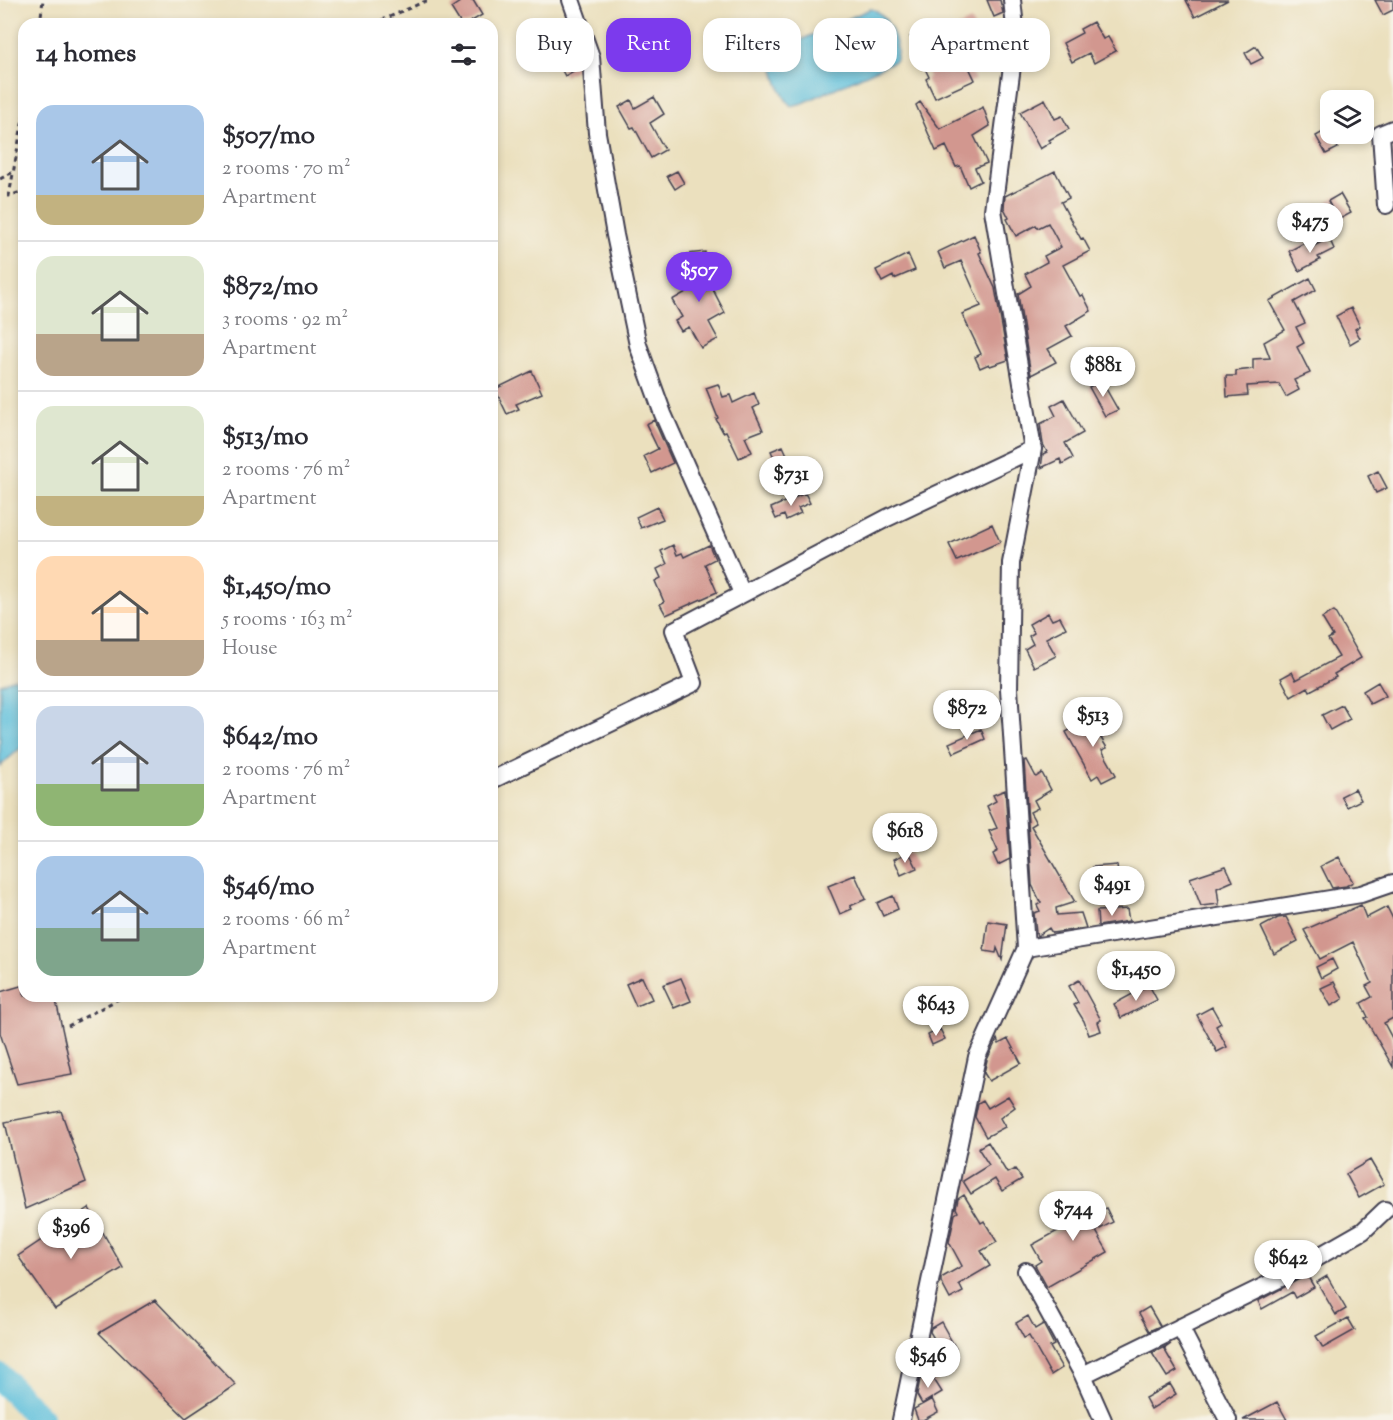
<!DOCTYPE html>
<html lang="en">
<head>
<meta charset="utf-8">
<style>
  body { margin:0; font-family:"Sorts Mill Goudy",serif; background:#f2f2f3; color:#2b2b33; height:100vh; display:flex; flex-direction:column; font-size:22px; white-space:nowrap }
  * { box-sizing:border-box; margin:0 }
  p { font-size:20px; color:#7c7c81 }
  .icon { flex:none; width:33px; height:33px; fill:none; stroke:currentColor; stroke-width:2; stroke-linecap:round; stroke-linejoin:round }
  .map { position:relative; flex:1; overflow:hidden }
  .panel { position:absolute; left:18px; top:18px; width:480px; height:984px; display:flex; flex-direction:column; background:#fff; border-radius:18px; box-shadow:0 3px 9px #0003 }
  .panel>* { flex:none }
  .top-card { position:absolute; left:516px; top:18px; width:570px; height:54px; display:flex; gap:12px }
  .buttons { position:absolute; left:1320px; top:90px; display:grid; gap:12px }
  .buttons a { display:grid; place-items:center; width:54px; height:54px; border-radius:12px; background:#fff; box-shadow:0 3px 9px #0003; font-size:30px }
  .price { position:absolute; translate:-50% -51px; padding:0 14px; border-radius:21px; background:#fff; color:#222; font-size:20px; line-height:39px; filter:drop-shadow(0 2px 3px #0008) }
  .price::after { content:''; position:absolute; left:50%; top:36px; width:18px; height:14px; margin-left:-9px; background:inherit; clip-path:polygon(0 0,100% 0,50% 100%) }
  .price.on { background:#7c3aed; color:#fff }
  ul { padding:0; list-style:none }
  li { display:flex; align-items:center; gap:18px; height:150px; padding:0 18px }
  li+li { border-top:2px solid #e1e1e2 }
  li span { display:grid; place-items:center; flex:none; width:168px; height:120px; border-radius:18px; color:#555 }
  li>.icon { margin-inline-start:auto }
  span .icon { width:72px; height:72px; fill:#fffc; stroke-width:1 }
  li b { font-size:26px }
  h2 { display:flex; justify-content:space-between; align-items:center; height:72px; padding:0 18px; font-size:26px }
  .tag { padding:0 21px; border-radius:18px; background:#fff; box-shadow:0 3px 9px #0003; font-size:21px; line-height:54px }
  .tag.on { background:#7c3aed; color:#fff }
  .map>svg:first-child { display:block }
  .water { fill:#5dbfdc; stroke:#40708c; stroke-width:1.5 }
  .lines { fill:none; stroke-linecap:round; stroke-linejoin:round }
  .river { stroke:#5dbfdc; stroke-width:27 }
  .building { fill:#d2978f }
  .minor-casing { stroke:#403e4f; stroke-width:20 }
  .path { stroke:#403e4f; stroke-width:3; stroke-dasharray:4.5 4.5; stroke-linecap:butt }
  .minor { stroke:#fff; stroke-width:16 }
</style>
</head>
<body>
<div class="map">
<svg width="1393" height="1420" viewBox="0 0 1393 1420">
  <rect width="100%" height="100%" fill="#f7f3e8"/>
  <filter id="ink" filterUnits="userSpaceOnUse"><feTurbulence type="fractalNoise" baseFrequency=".0167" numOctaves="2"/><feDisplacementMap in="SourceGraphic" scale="12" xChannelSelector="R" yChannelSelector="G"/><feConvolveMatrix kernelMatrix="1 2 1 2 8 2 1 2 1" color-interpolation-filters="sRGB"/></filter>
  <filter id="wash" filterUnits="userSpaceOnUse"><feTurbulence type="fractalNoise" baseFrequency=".008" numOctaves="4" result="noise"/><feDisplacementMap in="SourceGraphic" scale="24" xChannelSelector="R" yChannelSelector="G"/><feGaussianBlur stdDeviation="1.35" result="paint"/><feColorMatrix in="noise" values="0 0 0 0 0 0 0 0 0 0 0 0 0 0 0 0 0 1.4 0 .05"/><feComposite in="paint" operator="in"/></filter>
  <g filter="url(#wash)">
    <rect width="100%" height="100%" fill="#ebe0be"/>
    <path class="water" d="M 870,9 C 886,9 903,47 895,61 L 803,103 L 791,106 C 782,97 770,69 775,56 L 801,40 Z
      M 15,678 L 24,699 L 24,745 L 0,766 L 0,684 Z"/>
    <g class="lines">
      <path class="river" d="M 0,1377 L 41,1420"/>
    </g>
    <g id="blocks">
      <path class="building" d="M 463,0 L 473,0 L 482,15 L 467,24 L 461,24 L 451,8 Z
        M 987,0 L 1000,0 L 1003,13 L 994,17 Z
        M 1186,0 L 1228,0 L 1195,17 Z
        M 1375,0 L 1393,0 L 1393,10 L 1383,15 Z
        M 971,21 L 978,36 L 993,29 L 1000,43 L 966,61 L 975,80 L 935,98 L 926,79 L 929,77 L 910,37 L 924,31 L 932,46 L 934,45 L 942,56 L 961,41 L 955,28 Z
        M 1093,22 L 1103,39 L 1108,37 L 1116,51 L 1094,63 L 1089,53 L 1072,62 L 1063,43 L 1082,33 L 1080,29 Z
        M 1256,46 L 1263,58 L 1251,64 L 1245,53 Z
        M 566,49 L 577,69 L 565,76 L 554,56 Z
        M 654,97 L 664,114 L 650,123 L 665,150 L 651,158 L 634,127 L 631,128 L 619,107 L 631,100 L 635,108 Z
        M 1045,99 L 1055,119 L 1062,116 L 1069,129 L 1049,140 L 1051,142 L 1040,149 L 1020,112 Z
        M 920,102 L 940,129 L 983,107 L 990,126 L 974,136 L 987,163 L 975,168 L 981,181 L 969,187 L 960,166 L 956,167 L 946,146 L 936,151 L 916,105 Z
        M 1330,128 L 1330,134 L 1338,148 L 1326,154 L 1316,136 Z
        M 677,171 L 684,183 L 675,189 L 667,176 Z
        M 1055,171 L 1069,198 L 1061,202 L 1081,239 L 1083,238 L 1090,251 L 1063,265 L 1080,296 L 1083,295 L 1091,311 L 1066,326 L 1072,336 L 1048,349 L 1056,362 L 1031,375 L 1018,294 L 1031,286 L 1025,274 L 1047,262 L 1044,256 L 1061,247 L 1048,223 L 1038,228 L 1036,225 L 1016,236 L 1007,219 L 1009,218 L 1004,208 L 1005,196 Z
        M 1340,194 L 1351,213 L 1338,220 L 1328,201 Z
        M 974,235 L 981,252 L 979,253 L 995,288 L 1008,360 L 990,366 L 989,364 L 980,368 L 975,357 L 981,354 L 962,314 L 981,306 L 961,261 L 945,268 L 938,252 Z
        M 1329,238 L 1334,249 L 1318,257 L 1320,260 L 1299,271 L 1289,251 L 1306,242 L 1310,248 Z
        M 705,252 L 708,280 L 725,313 L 709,322 L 718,339 L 701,348 L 689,327 L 681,331 L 675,321 L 682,317 L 672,300 L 693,288 L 691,284 L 687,254 Z
        M 908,254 L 915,270 L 894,279 L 893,276 L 882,282 L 876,270 Z
        M 1310,278 L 1316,290 L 1294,302 L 1305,323 L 1296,327 L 1304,343 L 1297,347 L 1310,373 L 1294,380 L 1299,390 L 1286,397 L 1279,384 L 1247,386 L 1248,395 L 1227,397 L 1226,376 L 1236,376 L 1236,371 L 1253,369 L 1253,359 L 1270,358 L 1264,342 L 1285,330 L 1269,301 Z
        M 1351,308 L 1360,326 L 1355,329 L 1360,338 L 1350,344 L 1336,316 Z
        M 532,371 L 542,393 L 516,404 L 519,409 L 507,414 L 495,389 Z
        M 1101,380 L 1118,410 L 1105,416 L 1089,387 Z
        M 718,384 L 723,397 L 730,395 L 733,403 L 754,393 L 759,405 L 753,408 L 763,430 L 745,437 L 752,452 L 739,458 L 726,431 L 723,432 L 716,419 L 718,418 L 706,388 Z
        M 1064,399 L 1083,433 L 1065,443 L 1073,458 L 1062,464 L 1060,459 L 1041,468 L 1043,454 L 1047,452 L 1043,444 L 1040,424 L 1056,416 L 1051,406 Z
        M 654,420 L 673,463 L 652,473 L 644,456 L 658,449 L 646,424 Z
        M 783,446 L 788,457 L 776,462 L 771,451 Z
        M 1378,471 L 1387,488 L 1376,493 L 1368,476 Z
        M 805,493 L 810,503 L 798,508 L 801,513 L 786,520 L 784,515 L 776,519 L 771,508 Z
        M 657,507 L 663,519 L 641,528 L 636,517 Z
        M 992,524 L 1000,542 L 957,561 L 949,544 Z
        M 673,545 L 677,555 L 682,553 L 684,557 L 709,545 L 715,559 L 705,564 L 717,592 L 666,615 L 660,604 L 664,602 L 655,581 L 661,578 L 657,569 L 667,564 L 661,551 Z
        M 1334,611 L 1361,658 L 1334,674 L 1336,677 L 1310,691 L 1308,687 L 1291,697 L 1281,678 L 1292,672 L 1296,680 L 1339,657 L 1328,639 L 1333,636 L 1322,618 Z
        M 1048,613 L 1052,620 L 1060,617 L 1066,628 L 1046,638 L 1056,656 L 1034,667 L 1025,649 L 1033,644 L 1029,636 L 1034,633 L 1029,624 Z
        M 1378,682 L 1386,696 L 1370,704 L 1363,691 Z
        M 1342,705 L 1350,719 L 1330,730 L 1322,715 Z
        M 1110,719 L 1116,730 L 1101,738 L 1107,748 L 1102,750 L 1116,775 L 1102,782 L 1098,775 L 1092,779 L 1066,732 L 1088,720 L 1092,728 Z
        M 981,729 L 985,739 L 954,753 L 949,743 Z
        M 1027,760 L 1036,777 L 1042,773 L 1051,790 L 1034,800 L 1038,808 L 1030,812 L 1036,823 L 1031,826 L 1075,902 L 1056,908 L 1057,915 L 1081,913 L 1086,928 L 1052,933 L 1049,928 L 1037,936 L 1036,933 L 1034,913 L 1040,911 L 1037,905 L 1041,903 L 1032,885 L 1024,761 Z
        M 1355,789 L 1361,800 L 1347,807 L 1341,796 Z
        M 1005,790 L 1010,859 L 998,865 L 993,854 L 998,851 L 989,831 L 997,828 L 987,806 L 996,801 L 993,795 Z
        M 909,852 L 917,868 L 901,875 L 894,859 Z
        M 1339,857 L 1353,882 L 1346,886 L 1332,888 L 1321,866 Z
        M 1117,865 L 1118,875 L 1129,872 L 1133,885 L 1096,896 L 1093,867 Z
        M 1226,866 L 1233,881 L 1217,888 L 1219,904 L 1201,906 L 1190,878 Z
        M 855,875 L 866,899 L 850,906 L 852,909 L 840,914 L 828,886 Z
        M 893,896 L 898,909 L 883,916 L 877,903 Z
        M 1361,905 L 1366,918 L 1387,907 L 1393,919 L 1393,1018 L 1384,1023 L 1393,1040 L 1393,1067 L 1365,1018 L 1368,1017 L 1361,1003 L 1372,997 L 1366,986 L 1372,983 L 1353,942 L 1320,959 L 1304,930 Z
        M 1127,909 L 1129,921 L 1098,926 L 1097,911 Z
        M 1286,917 L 1298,941 L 1274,954 L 1261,927 L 1278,918 Z
        M 988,921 L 1007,924 L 1002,960 L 997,948 L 996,953 L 984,951 Z
        M 1332,959 L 1337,969 L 1321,978 L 1316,967 Z
        M 642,977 L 652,999 L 636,1006 L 626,984 Z
        M 681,978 L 691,1001 L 674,1008 L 663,985 Z
        M 1079,980 L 1101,1020 L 1098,1022 L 1101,1031 L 1089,1035 L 1084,1021 L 1074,1005 L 1078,1003 L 1069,986 Z
        M 1334,982 L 1343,999 L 1331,1006 L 1321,988 Z
        M 24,985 L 24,996 L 55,996 L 72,1074 L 17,1084 L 0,1033 L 0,992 Z
        M 1149,985 L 1157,1000 L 1121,1018 L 1114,1004 Z
        M 1212,1007 L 1221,1023 L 1216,1026 L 1227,1047 L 1217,1052 L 1197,1015 Z
        M 940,1029 L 945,1039 L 932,1045 L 928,1035 Z
        M 997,1039 L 999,1044 L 1008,1039 L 1021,1063 L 989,1081 L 984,1073 L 987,1060 Z
        M 1008,1096 L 1015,1107 L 1000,1118 L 1005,1127 L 986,1137 L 975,1117 L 978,1103 L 983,1100 L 988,1108 Z
        M 61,1111 L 86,1182 L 25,1209 L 5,1122 Z
        M 988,1142 L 1007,1173 L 1015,1169 L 1022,1179 L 1002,1191 L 995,1179 L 971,1194 L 963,1181 L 989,1165 L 978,1148 Z
        M 1370,1160 L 1384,1184 L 1359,1198 L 1346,1174 Z
        M 1090,1193 L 1101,1210 L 1106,1208 L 1113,1222 L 1096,1231 L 1108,1252 L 1047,1287 L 1035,1265 L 1041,1261 L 1032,1245 L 1074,1222 L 1066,1207 Z
        M 964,1195 L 981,1223 L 984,1221 L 997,1242 L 981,1251 L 990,1266 L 959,1284 L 963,1292 L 950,1299 L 941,1282 L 941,1278 L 962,1266 L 949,1242 L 955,1214 L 958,1212 L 956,1208 L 958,1199 Z
        M 89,1208 L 123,1268 L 55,1309 L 18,1256 Z
        M 1307,1275 L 1314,1287 L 1295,1298 L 1292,1292 L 1262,1309 L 1258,1301 Z
        M 1327,1276 L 1346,1309 L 1336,1315 L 1317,1282 Z
        M 155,1300 L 236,1385 L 186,1418 L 99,1333 Z
        M 1149,1307 L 1160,1326 L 1149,1331 L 1139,1313 Z
        M 1028,1316 L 1035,1329 L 1043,1324 L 1054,1345 L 1050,1347 L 1062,1368 L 1051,1375 L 1029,1336 L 1024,1338 L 1016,1323 Z
        M 1348,1318 L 1355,1330 L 1323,1348 L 1316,1336 Z
        M 941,1322 L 956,1349 L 944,1355 L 930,1332 L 931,1328 Z
        M 1171,1344 L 1164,1349 L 1177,1371 L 1167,1377 L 1152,1353 Z
        M 936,1349 L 948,1368 L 937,1374 L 926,1355 Z
        M 930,1373 L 942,1392 L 922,1404 L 917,1395 L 920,1379 Z
        M 1170,1384 L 1176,1394 L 1151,1409 L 1145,1398 Z
        M 932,1399 L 938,1412 L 923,1420 L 918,1420 L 914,1409 Z
        M 1277,1402 L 1287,1420 L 1243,1420 Z"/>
    </g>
  </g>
  <g filter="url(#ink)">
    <use href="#blocks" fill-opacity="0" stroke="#403e4f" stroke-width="1.5"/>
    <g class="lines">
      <defs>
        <path id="minor" d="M 571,0 L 591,57 L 597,133 L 615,235 L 638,345 L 663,414 L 742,593
          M 1386,205 L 1381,134 L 1393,129
          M 492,780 L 694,683 L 674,630 L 887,518 L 1033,449
          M 1026,948 L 1361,894 L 1393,883
          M 1026,1271 L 1083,1375 L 1103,1420
          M 1180,1327 L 1228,1420
          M 1083,1375 L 1279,1279 L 1363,1231 L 1385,1210
          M 901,1420 L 977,1057 L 1026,948 L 1009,689 L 1011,563 L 1033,449 L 993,210 L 1016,36 L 1012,0"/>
      </defs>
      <use href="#minor" class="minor-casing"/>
      <path class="path" d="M 40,24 L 43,0
        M 373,24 L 428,0
        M 24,113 L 9,196 L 24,191
        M 0,179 L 13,172
        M 68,1026 L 124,996"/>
      <use href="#minor" class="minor"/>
    </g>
  </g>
</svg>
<div class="buttons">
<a><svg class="icon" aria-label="layers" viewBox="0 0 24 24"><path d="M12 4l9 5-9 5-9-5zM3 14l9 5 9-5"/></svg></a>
</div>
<b class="price" style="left:1310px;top:254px">$475</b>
<b class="price on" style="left:699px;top:303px">$507</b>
<b class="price" style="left:1103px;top:398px">$881</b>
<b class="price" style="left:791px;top:507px">$731</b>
<b class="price" style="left:967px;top:741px">$872</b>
<b class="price" style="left:1093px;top:748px">$513</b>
<b class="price" style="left:905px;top:864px">$618</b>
<b class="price" style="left:1112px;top:917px">$491</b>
<b class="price" style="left:1136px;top:1002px">$1,450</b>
<b class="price" style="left:936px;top:1037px">$643</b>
<b class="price" style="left:1073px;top:1242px">$744</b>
<b class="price" style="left:71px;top:1260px">$396</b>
<b class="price" style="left:1288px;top:1291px">$642</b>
<b class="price" style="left:928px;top:1389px">$546</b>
<div class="top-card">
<a class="tag">Buy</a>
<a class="tag on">Rent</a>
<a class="tag">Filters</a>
<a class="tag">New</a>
<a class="tag">Apartment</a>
</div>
<section class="panel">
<h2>14 homes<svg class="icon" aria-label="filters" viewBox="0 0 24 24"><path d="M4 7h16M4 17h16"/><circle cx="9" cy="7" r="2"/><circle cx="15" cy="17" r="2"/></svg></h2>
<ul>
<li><span style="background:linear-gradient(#a9c7e8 75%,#c2b280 0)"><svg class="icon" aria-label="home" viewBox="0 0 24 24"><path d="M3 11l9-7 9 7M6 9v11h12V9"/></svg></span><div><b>$507/mo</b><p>2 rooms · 70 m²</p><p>Apartment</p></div></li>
<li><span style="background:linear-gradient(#dfe7d0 65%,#b9a48a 0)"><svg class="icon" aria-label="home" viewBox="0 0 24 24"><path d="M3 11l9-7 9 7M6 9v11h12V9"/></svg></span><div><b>$872/mo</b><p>3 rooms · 92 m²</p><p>Apartment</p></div></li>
<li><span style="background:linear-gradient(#dfe7d0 75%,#c2b280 0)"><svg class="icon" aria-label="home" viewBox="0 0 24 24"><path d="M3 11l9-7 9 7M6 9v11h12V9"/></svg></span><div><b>$513/mo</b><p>2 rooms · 76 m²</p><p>Apartment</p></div></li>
<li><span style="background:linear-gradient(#ffd9b3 70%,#b9a48a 0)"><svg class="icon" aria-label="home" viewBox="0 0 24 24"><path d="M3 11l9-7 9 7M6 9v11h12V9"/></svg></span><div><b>$1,450/mo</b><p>5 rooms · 163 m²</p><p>House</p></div></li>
<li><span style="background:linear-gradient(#c9d6e8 65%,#8fb573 0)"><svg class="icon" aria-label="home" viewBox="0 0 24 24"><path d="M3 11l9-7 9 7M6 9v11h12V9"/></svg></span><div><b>$642/mo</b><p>2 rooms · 76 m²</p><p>Apartment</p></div></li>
<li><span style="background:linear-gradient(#a9c7e8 60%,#7fa58c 0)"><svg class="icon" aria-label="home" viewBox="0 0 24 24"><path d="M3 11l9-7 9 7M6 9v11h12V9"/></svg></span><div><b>$546/mo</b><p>2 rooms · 66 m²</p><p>Apartment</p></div></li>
</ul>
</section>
</div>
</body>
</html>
